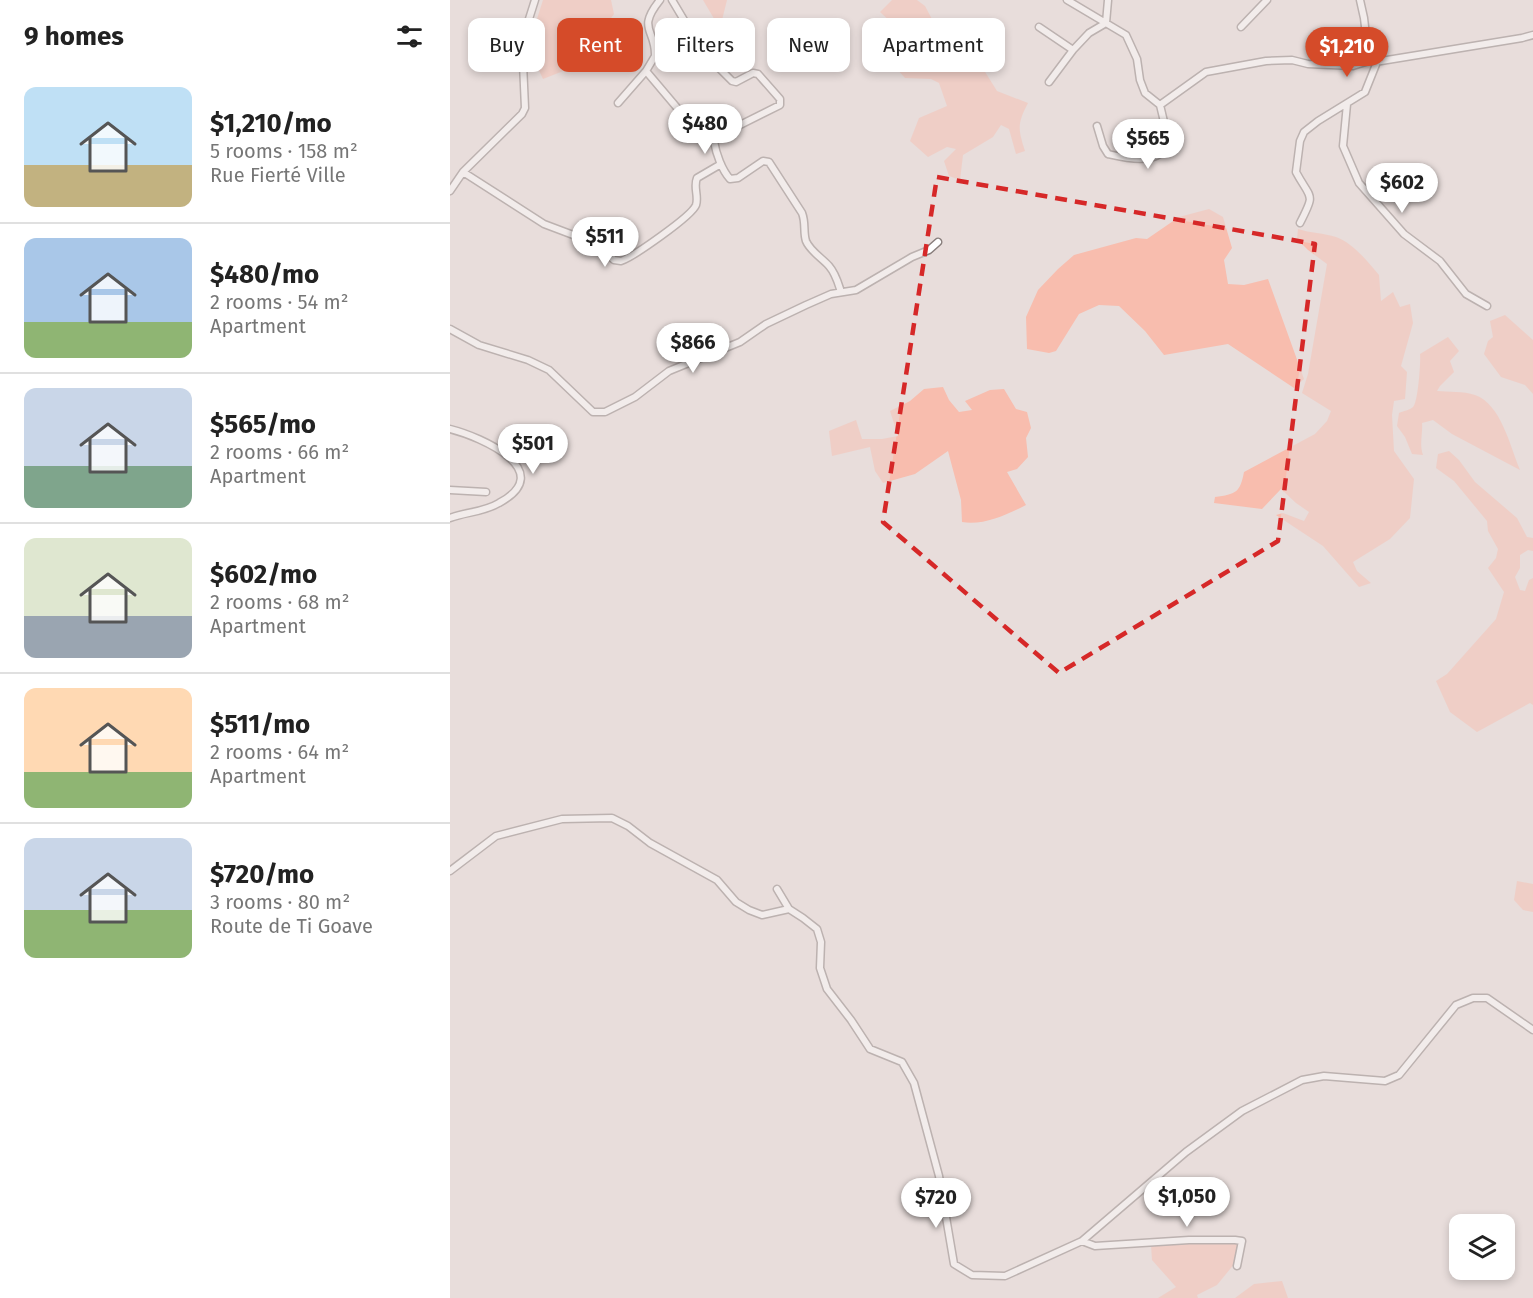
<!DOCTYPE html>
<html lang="en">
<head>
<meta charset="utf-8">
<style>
  body { margin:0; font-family:"Fira Sans",sans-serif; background:#f2f2f2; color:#222; height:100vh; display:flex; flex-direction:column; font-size:22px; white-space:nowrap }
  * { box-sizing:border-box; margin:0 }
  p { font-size:20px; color:#767676 }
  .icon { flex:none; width:33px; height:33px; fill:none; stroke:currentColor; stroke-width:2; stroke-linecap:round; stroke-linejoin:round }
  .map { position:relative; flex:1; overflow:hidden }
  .sheet { display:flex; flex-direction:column; background:#fff; width:450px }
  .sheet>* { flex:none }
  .top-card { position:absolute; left:18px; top:18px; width:570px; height:54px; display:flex; gap:12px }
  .buttons { position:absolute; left:999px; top:1214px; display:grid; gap:12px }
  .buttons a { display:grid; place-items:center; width:66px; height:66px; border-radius:12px; background:#fff; box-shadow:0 3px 9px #0003; font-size:30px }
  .price { position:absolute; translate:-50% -51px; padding:0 14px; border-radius:21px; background:#fff; color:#222; font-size:20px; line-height:39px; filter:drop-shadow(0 2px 3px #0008) }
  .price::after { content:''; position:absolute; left:50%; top:36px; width:18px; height:14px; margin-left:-9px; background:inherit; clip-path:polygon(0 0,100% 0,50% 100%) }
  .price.on { background:#d54b29; color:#fff }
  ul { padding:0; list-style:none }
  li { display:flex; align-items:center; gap:18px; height:150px; padding:0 24px }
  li+li { border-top:2px solid #e0e0e0 }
  li span { display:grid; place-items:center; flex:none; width:168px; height:120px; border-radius:12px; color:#555 }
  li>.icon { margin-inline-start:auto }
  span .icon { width:72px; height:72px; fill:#fffc; stroke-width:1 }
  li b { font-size:26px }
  h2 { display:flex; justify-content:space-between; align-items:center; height:72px; padding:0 24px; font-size:26px }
  .tag { padding:0 21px; border-radius:12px; background:#fff; box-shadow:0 3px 9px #0003; font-size:21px; line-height:54px }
  .tag.on { background:#d54b29; color:#fff }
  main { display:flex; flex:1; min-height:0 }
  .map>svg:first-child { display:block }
  .green { fill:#f8bdae }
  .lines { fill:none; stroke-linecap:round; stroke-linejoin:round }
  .minor-casing { stroke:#887e7c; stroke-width:9 }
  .minor { stroke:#fff; stroke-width:6 }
  .marked { fill:none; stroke:#d62828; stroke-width:4.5; stroke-dasharray:12 8; stroke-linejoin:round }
</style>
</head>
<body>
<main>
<section class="sheet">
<h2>9 homes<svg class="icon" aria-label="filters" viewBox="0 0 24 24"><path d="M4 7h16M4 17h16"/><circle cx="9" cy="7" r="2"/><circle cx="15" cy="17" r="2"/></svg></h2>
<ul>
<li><span style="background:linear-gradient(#bfe0f5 65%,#c2b280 0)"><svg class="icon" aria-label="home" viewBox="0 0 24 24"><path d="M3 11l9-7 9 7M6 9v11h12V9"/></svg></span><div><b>$1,210/mo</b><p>5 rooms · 158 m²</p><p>Rue Fierté Ville</p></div></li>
<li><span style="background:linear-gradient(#a9c7e8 70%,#8fb573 0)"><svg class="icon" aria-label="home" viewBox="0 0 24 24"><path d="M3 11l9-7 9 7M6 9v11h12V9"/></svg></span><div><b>$480/mo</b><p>2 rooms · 54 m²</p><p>Apartment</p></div></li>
<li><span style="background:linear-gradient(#c9d6e8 65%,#7fa58c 0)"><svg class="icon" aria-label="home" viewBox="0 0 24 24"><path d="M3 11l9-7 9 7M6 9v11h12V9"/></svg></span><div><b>$565/mo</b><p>2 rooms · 66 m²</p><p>Apartment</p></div></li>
<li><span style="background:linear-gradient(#dfe7d0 65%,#9aa5b1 0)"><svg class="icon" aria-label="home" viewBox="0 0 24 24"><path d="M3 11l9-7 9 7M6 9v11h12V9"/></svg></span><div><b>$602/mo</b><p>2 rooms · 68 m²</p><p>Apartment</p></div></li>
<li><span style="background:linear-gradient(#ffd9b3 70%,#8fb573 0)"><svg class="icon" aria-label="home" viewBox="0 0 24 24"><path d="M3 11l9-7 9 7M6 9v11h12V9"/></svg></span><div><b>$511/mo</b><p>2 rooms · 64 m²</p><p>Apartment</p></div></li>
<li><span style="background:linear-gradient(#c9d6e8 60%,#8fb573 0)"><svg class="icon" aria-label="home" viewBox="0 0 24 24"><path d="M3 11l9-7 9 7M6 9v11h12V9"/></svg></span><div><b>$720/mo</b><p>3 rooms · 80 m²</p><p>Route de Ti Goave</p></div></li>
</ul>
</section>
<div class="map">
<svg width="1083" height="1298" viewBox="0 0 1083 1298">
  <rect width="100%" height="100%" fill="#e8dddb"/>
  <path class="green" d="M 93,0 L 161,0 L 164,14 L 126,66 L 93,79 L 78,47 Z
    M 253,0 L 277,0 L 272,20 L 266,22 Z
    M 442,0 L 467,0 L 475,6 L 483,21 L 503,38 L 515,66 L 532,67 L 547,91 L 578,103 C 567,124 568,129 575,151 L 566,154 L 559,129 L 551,125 L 543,137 L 513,155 L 510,180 L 499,176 L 494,161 L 506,149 L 497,147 L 478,157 L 460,141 L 469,118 L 497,106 L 489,83 L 481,79 L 455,78 L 446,68 L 425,60 L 413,37 L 416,32 L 430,35 L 443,24 L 430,12 Z
    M 759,209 L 773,217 L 782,248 L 774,260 L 778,284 L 794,285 L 818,279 L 854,379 L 844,388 L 778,344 L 714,355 L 695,331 L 669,306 L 649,305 L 629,314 L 606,351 L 599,353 L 577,349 L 576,317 L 588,290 L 608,269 L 624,255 L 686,238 L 697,239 L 729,217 Z
    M 848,229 C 860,233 874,233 886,237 C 903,243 918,262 929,275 L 931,301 L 943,292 L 950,307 L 960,304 L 963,323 L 951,366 L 957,372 L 955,399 L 944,401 L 942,415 L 944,451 L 964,479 L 960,518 L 940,539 L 903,562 L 907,571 L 921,583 L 909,587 L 873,546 L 826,515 L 833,513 L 854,521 L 859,512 L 846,503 L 831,489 L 812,509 L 764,503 L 765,497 C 786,494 790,493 794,472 L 865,434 L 877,421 L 881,411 L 852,393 L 858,374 L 877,264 L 858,250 L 847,239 Z
    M 1055,315 L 1083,340 L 1083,394 L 1075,385 L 1051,377 L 1034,354 L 1038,341 L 1043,337 L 1040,321 Z
    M 998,337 L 1009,351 L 1000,361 L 1004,372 L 990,386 L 987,391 C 999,392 1013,391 1025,395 C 1051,404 1060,446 1070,470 L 1002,434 L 983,420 L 972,423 C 973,434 969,444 973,455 L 962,454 L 955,437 L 947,426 L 949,413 C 953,411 960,410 963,407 C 968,403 971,361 970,354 Z
    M 493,387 L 499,400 L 509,412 L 522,410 L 515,401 L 540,390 L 554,389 L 566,409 L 577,412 L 581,428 L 576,438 L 578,457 L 567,469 L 557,472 L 576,505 C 558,514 533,526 512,522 L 511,500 L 498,451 L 465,474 L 433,483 L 425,471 L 420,447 L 382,456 L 379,431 L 406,420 L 412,439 L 432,439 L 448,436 L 440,411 L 460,401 L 474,389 Z
    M 999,451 L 1009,460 L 1025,482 L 1067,518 L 1077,537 L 1083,538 L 1083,551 L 1078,550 L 1070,555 L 1070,568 L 1065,577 L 1070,590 L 1075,591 L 1079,580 L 1083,578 L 1083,705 L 1080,703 L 1027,732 L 1000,712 L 986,681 L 997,674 L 1046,619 L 1054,592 L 1038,568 L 1046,558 L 1048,549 L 1038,531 L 1037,521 L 1004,481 L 986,468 L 988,454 Z
    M 1067,881 L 1083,884 L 1083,912 L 1073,910 L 1064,900 Z
    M 746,1242 L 788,1242 L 785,1263 L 767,1285 L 747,1295 L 748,1298 L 708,1298 L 726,1287 L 702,1260 L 701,1245 Z
    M 832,1281 L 838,1298 L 785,1298 L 804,1284 Z"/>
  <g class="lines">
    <defs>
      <path id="minor" d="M 222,0 L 253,52 L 282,81 L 286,82 L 303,73 L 308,74 L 330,99 L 330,105 L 268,136 L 264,141 C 266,154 272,170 280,179 L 288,178 L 313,161 L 319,162 L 352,213 C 356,223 353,232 356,241 C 360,251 372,258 379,266 C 386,274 388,283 391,292
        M 617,0 L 676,35 L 687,59 L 690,80 L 695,93 L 710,105 L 715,126 L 717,147 C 705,165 676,158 658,154 L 653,146 L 647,126
        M 589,27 L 623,50 L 639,33 L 656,23 L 658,0
        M 791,27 L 817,0
        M 925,62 L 1072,38 L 1083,35
        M 196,71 L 250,135 L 256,139 L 265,138
        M 599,82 L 623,50
        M 168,103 L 196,71 L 205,56 C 206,29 186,30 210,0
        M 897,104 L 893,146 L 909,183 L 954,234 L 990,261 L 1016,294 L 1037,306
        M 710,105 L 756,72 L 816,61 L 842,60 L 858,64 L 903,66 L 919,61 L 914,18 L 910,0
        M 13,172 L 94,224 L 147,244 L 164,260 L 171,261 C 183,257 242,216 246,205 C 249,196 243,187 247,178 L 271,164
        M 0,191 L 13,172 L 72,114 L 75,108 L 72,41 L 85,0
        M 850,223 C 866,192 861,200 846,172 L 850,141 L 854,132 L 868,121 L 915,92 L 927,62
        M 0,329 L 29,345 L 78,360 L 99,370 L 143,412 L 155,412 L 185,397 L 219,371 L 290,342 L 316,324 L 356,305 L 381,294 L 406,290 L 462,257 L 479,250 L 488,242
        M 0,429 C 32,437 108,471 49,503 C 34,512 16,512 0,518
        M 0,490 L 36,492
        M 0,871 L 46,836 L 112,819 L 162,818 L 178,826 L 200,843 L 267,880 L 286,902 L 299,910 L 312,915 L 339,909 L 353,918 L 367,929 L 371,942 L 370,968 L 377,989 L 401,1020 L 420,1049 L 452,1062 L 464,1083 L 489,1176 L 504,1264 L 522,1275 L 555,1276 L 632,1241 L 736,1152 L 792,1111 L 852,1080 L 874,1076 L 935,1081 L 949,1075 L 1006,1005 L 1023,998 L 1037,998 L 1083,1030
        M 327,889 L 339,909
        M 632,1241 L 645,1246 L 739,1240 L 785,1240 L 792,1241 L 787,1266"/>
    </defs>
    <use href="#minor" class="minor-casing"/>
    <use href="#minor" class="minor"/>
  </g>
  <path d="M0 0H1083V1298H0ZM 487,177 L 865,244 L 828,541 L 609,673 L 433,522 Z" fill="#e8dddb" fill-opacity=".55" fill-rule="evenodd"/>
  <path class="marked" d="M 487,177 L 865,244 L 828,541 L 609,673 L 433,522 Z"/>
</svg>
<div class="buttons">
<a><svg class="icon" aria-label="layers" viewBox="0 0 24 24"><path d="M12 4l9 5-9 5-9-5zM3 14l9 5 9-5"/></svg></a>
</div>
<b class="price on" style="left:897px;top:78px">$1,210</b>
<b class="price" style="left:255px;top:155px">$480</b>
<b class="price" style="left:698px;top:170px">$565</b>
<b class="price" style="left:952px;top:214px">$602</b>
<b class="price" style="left:155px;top:268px">$511</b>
<b class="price" style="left:243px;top:374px">$866</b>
<b class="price" style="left:83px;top:475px">$501</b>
<b class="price" style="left:737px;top:1228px">$1,050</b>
<b class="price" style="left:486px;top:1229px">$720</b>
<div class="top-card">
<a class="tag">Buy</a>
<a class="tag on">Rent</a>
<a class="tag">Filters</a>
<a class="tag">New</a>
<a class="tag">Apartment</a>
</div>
</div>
</main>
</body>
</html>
